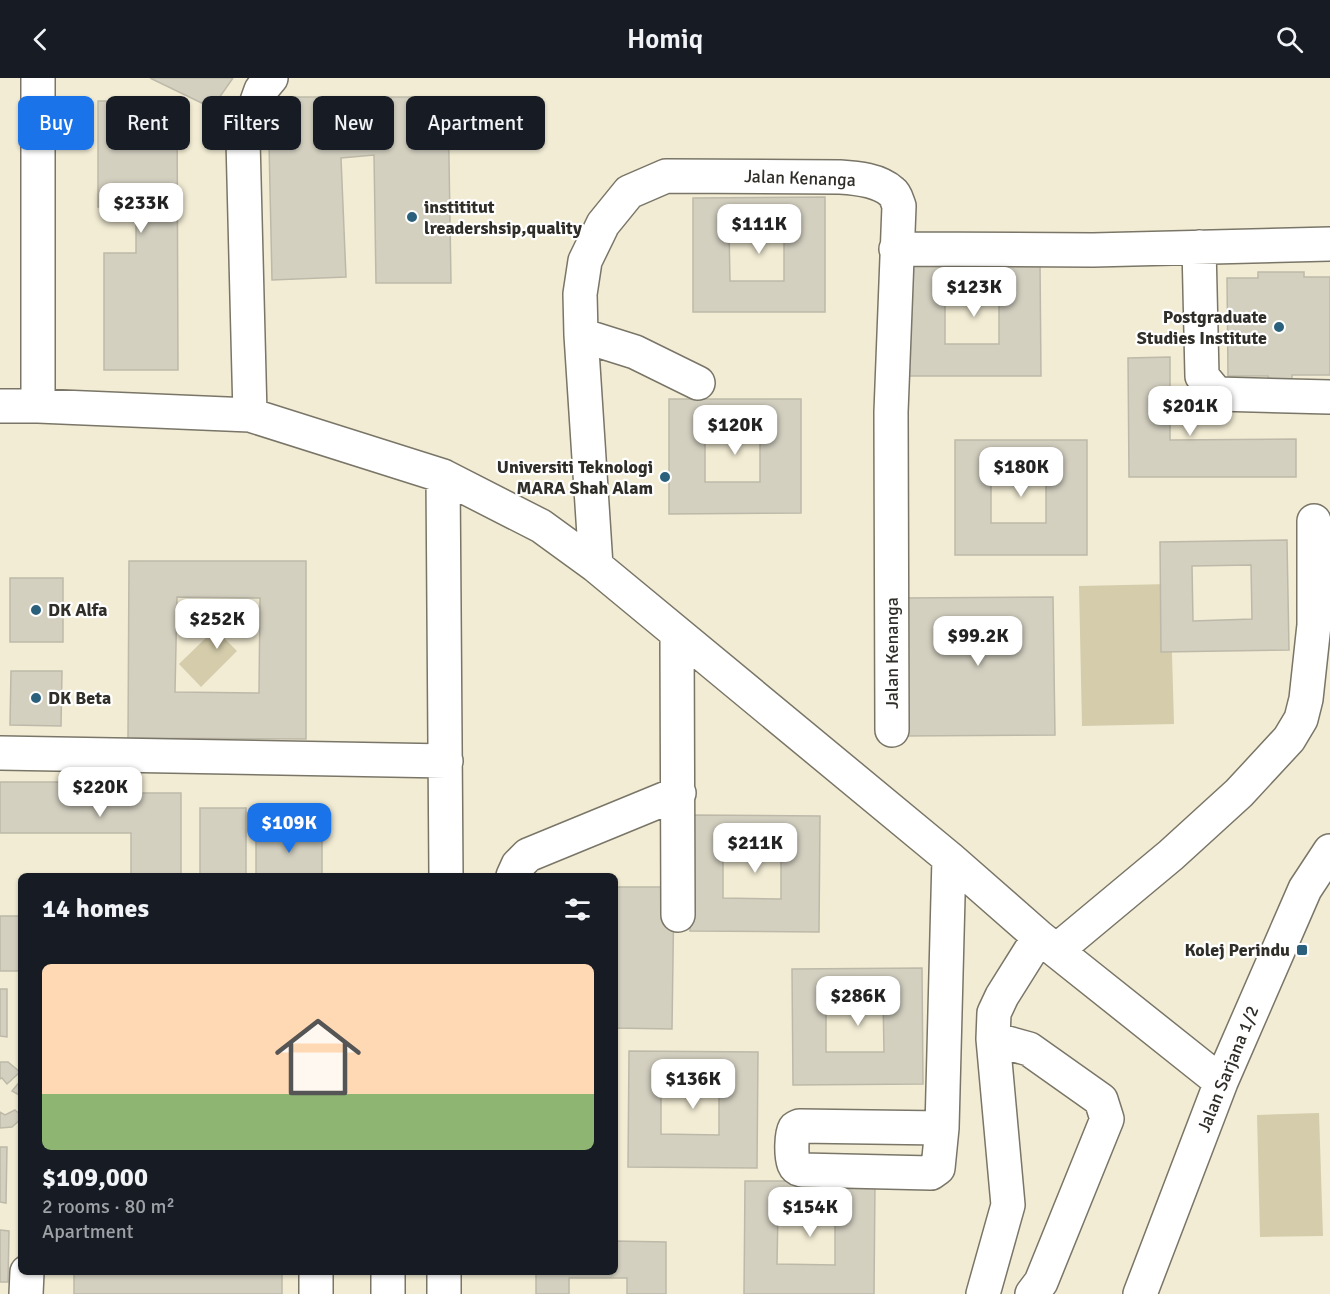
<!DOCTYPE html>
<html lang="en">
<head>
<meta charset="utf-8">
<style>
  body { margin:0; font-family:Signika,sans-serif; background:#20242c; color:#f1f3f6; height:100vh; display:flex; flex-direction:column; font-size:22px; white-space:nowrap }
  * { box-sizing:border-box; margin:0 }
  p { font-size:20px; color:#9ea1a6 }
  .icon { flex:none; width:33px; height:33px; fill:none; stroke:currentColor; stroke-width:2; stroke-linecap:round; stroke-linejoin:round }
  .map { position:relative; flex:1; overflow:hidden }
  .drawer { position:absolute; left:18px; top:795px; width:600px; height:402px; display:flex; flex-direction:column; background:#171b24; border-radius:9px; box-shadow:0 2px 4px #0004 }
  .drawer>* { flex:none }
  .banner { position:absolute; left:18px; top:18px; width:600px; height:54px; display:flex; gap:12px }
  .price { position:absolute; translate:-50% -51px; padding:0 14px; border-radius:12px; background:#fff; color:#222; font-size:20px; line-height:39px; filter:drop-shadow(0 2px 3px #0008) }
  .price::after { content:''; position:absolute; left:50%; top:36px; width:18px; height:14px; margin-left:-9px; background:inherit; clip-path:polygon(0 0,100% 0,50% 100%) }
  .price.selected { background:#1a73e8; color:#fff }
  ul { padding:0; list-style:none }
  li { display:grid; align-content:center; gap:12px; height:318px; padding:0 24px }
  li span { display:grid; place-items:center; height:186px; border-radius:9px; color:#555 }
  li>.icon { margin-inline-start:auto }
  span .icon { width:108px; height:108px; fill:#fffc; stroke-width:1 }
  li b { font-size:26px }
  h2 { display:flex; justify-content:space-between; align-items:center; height:72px; padding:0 24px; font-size:26px }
  .chip { padding:0 21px; border-radius:9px; background:#171b24; box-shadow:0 2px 4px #0004; font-size:21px; line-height:54px }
  .chip.selected { background:#1a73e8; color:#fff }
  header { display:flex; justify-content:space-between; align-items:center; height:78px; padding:0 24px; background:#171b24; font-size:27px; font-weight:600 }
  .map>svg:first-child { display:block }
  .built { fill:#f2ecd4; fill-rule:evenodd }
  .green { fill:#d4ccab }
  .building { fill:#d3d0c0; stroke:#bdb9a9; stroke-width:1.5; fill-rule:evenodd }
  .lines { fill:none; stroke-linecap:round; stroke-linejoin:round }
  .minor-casing { stroke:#797567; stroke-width:36 }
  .minor { stroke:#fff; stroke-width:33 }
  .poi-dot { fill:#2b607c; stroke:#fff; stroke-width:2 }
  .labels { text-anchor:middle; stroke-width:4.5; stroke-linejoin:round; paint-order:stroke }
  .street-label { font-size:18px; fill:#302e28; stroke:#fff }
  .poi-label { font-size:18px; font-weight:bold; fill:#302e28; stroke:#fff; text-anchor:start }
</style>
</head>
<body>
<header><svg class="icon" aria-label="back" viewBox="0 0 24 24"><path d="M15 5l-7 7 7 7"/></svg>Homiq<svg class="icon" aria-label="search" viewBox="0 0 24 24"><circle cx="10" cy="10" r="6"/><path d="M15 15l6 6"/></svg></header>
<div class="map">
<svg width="1330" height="1216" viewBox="0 0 1330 1216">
  <rect width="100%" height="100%" fill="#faf6e5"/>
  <path class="built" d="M 0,0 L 1330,0 L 1330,1216 L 0,1216 ZM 21,798 L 615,798 L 615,1194 L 21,1194 Z"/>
  <path class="green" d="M 1170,506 L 1174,646 L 1082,648 L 1079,508 Z
    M 215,551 L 237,573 L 201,609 L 179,586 Z
    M 1319,1035 L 1323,1158 L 1260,1159 L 1257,1037 Z"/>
  <path class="building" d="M 150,0 L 233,0 L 212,30 Z
    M 271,19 L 448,19 L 451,205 L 376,205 L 374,77 L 341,80 L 346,199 L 272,202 L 269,65 Z
    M 98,23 L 177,23 L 178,292 L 104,292 L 104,175 L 136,175 L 136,129 L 98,129 Z
    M 825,119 L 825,234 L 693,234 L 693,120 ZM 729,151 L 784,151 L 784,203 L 730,203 Z
    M 908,183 L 1040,183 L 1041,298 L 909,298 ZM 945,215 L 999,215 L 999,266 L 945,266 Z
    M 1258,194 L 1304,194 L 1304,199 L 1330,199 L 1330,297 L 1292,297 L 1292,308 L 1268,309 L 1268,298 L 1228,298 L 1227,200 L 1258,200 Z
    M 1170,279 L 1170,362 L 1296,361 L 1296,399 L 1129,399 L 1128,280 Z
    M 669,321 L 801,321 L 801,435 L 669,436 ZM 705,353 L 760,353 L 760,404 L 705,404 Z
    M 955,362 L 1087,362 L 1087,477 L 955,477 ZM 991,394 L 1046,394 L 1046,445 L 991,445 Z
    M 1287,462 L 1289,572 L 1161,574 L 1160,464 ZM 1251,487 L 1252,541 L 1193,543 L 1192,488 Z
    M 129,483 L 306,483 L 306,661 L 128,660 ZM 177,519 L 260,520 L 259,615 L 175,614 Z
    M 10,500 L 63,500 L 63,564 L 10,564 Z
    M 1053,519 L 1055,657 L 903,658 L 902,520 Z
    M 11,593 L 62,593 L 61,648 L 10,647 Z
    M 0,704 L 133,704 L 133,715 L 181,715 L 181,798 L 131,798 L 131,755 L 0,755 Z
    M 200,730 L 246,730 L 246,798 L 200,798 Z
    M 691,737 L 820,738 L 819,854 L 690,853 ZM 723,767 L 781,767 L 781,821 L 723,820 Z
    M 256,754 L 322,755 L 322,798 L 256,798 Z
    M 615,809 L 674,809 L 672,951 L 615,950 Z
    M 0,838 L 21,838 L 21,893 L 0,893 Z
    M 922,890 L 923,1006 L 793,1007 L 792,891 ZM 826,920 L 883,920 L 884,974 L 826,974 Z
    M 0,911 L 7,911 L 7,959 L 0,958 Z
    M 629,973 L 758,974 L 757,1090 L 628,1089 ZM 661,1003 L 719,1003 L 719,1057 L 661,1056 Z
    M 0,984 L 8,984 L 20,994 L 7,1006 L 2,1000 L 0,1001 Z
    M 21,1002 L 21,1018 L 12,1013 Z
    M 15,1032 L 21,1037 L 21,1041 L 12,1049 L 0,1050 L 0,1034 L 5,1037 Z
    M 0,1069 L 7,1069 L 6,1125 L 0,1124 Z
    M 745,1103 L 875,1103 L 874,1216 L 744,1216 ZM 778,1133 L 835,1133 L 835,1187 L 777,1186 Z
    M 0,1152 L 9,1153 L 8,1204 L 0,1204 Z
    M 615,1163 L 666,1164 L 666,1216 L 627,1216 L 627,1200 L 569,1200 L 569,1216 L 536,1216 L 536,1194 L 615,1194 Z
    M 74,1194 L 282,1194 L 282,1216 L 74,1216 Z"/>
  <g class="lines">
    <defs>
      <path id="minor" d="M 38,0 L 38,328
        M 1199,169 L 1202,298 L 1217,316 L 1330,319
        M 896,171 L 1093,172 L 1330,166
        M 581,257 L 635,274 L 698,305
        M 0,328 L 38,328 L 250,337 L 443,398 L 446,798
        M 250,337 L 243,62 L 261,12 L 271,0
        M 443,398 L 541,448 L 596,488 L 949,780 L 1039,859 L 1221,1004
        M 596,488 L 581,257 L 580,216 L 585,183 L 603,146 L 629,114 L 666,98 L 840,99 C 857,100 879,102 892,114 C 896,117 897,123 899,128 L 891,334 L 892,652
        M 677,557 L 678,837
        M 0,675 L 446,683
        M 513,798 L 518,787 L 528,777 L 679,715
        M 1057,872 L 1171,777 L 1239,715 L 1289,661 L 1301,641 L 1306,621 L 1314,547 L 1314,443
        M 993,961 L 1029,971 L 1101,1022 L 1107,1041 L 1041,1204 L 1032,1216
        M 799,1048 L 942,1050 L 938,1090 L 931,1095 L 802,1092 C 798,1091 796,1091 794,1086 C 791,1078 791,1057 795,1050 Z
        M 942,1050 L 949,780
        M 388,1194 L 388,1216
        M 26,1216 L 27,1194
        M 316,1216 L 316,1194
        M 444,1216 L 444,1194
        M 983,1216 L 1008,1127 L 993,961 L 994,935 L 1002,918 L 1039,859
        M 1140,1216 L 1221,1004 L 1305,811 L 1330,773"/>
    </defs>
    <use href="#minor" class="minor-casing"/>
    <use href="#minor" class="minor"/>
  </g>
  <g class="poi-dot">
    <circle cx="412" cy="139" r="6"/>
    <circle cx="1279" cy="249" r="6"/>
    <circle cx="665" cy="399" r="6"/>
    <circle cx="36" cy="532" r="6"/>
    <circle cx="36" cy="620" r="6"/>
    <rect x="1296" y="866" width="12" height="12" rx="3"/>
  </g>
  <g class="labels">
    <g class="street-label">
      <text transform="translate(800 100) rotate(2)" y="6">Jalan Kenanga</text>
      <text transform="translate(892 575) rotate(-90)" y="6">Jalan Kenanga</text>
      <text transform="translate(1228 991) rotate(-68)" y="6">Jalan Sarjana 1/2</text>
    </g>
    <g class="poi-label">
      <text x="424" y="135">instititut<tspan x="424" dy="21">lreadershsip,quality</tspan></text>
      <text x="1267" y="245" text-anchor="end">Postgraduate<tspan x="1267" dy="21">Studies Institute</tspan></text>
      <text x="653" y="395" text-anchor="end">Universiti Teknologi<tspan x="653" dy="21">MARA Shah Alam</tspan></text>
      <text x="48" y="538">DK Alfa</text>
      <text x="48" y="626">DK Beta</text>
      <text x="1290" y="878" text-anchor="end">Kolej Perindu</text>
    </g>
  </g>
</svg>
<b class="price" style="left:141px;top:156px">$233K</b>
<b class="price" style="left:759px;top:177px">$111K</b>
<b class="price" style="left:974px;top:240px">$123K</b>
<b class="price" style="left:1190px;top:359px">$201K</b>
<b class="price" style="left:735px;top:378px">$120K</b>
<b class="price" style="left:1021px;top:420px">$180K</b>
<b class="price" style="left:217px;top:572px">$252K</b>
<b class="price" style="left:978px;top:589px">$99.2K</b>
<b class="price" style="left:100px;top:740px">$220K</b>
<b class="price selected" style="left:289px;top:776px">$109K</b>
<b class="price" style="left:755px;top:796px">$211K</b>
<b class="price" style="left:858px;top:949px">$286K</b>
<b class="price" style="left:693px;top:1032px">$136K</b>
<b class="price" style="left:810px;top:1160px">$154K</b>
<div class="banner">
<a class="chip selected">Buy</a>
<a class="chip">Rent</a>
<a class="chip">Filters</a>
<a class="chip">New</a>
<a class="chip">Apartment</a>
</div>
<section class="drawer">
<h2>14 homes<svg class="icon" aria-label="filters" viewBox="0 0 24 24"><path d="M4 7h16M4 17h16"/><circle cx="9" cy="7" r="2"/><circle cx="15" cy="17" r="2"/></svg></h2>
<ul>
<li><span style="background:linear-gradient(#ffd9b3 70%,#8fb573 0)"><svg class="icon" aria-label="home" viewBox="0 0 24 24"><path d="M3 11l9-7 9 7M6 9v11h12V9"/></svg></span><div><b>$109,000</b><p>2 rooms · 80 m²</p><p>Apartment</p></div></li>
</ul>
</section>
</div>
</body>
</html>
